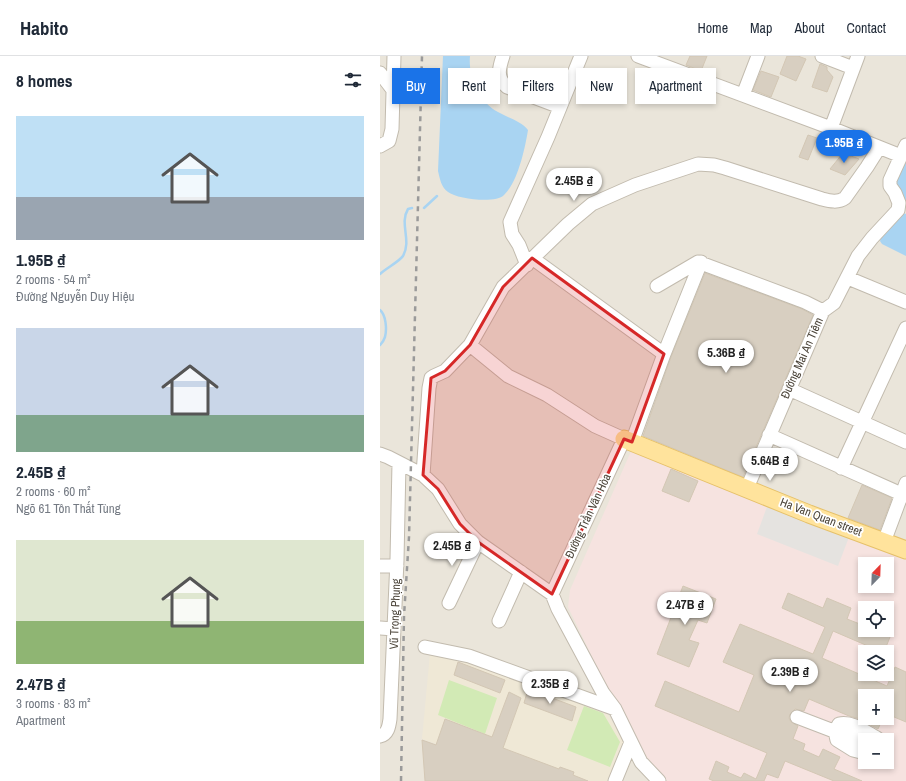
<!DOCTYPE html>
<html lang="en">
<head>
<meta charset="utf-8">
<style>
  body { margin:0; font-family:"Archivo Narrow",sans-serif; background:#f6f6f7; color:#1f2937; height:100vh; display:flex; flex-direction:column; font-size:15px; white-space:nowrap }
  * { box-sizing:border-box; margin:0 }
  p { font-size:13px; color:#747a83 }
  .icon { flex:none; width:22px; height:22px; fill:none; stroke:currentColor; stroke-width:2; stroke-linecap:round; stroke-linejoin:round }
  .map { position:relative; flex:1; overflow:hidden }
  .sheet { display:flex; flex-direction:column; background:#fff; width:380px }
  .sheet>* { flex:none }
  .top-card { position:absolute; left:12px; top:12px; width:380px; height:36px; display:flex; gap:8px }
  .needle { width:26px; rotate:23deg }
  .buttons { position:absolute; left:478px; top:501px; display:grid; gap:8px }
  .buttons a { display:grid; place-items:center; width:36px; height:36px; border-radius:0px; background:#fff; box-shadow:0 2px 6px #0003; font-size:20px }
  .price { position:absolute; translate:-50% -34px; padding:0 9px; border-radius:14px; background:#fff; color:#222; font-size:13px; line-height:26px; filter:drop-shadow(0 1px 2px #0008) }
  .price::after { content:''; position:absolute; left:50%; top:24px; width:12px; height:9px; margin-left:-6px; background:inherit; clip-path:polygon(0 0,100% 0,50% 100%) }
  .price.current { background:#1a73e8; color:#fff }
  ul { padding:0; list-style:none }
  li { display:grid; align-content:center; gap:8px; height:212px; padding:0 16px }
  li span { display:grid; place-items:center; height:124px; border-radius:0px; color:#555 }
  li>.icon { margin-inline-start:auto }
  span .icon { width:72px; height:72px; fill:#fffc; stroke-width:1 }
  li b { font-size:17px }
  h2 { display:flex; justify-content:space-between; align-items:center; height:48px; padding:0 16px; font-size:17px }
  .chip { padding:0 14px; border-radius:0px; background:#fff; box-shadow:0 2px 6px #0003; font-size:14px; line-height:36px }
  .chip.current { background:#1a73e8; color:#fff }
  header { display:flex; align-items:center; gap:24px; box-sizing:border-box; height:56px; padding:0 20px; background:#fff; border-bottom:1px solid #e0e1e3 }
  header strong { font-size:19px }
  nav { display:flex; gap:22px; margin-inline-start:auto; font-size:14px }
  main { display:flex; flex:1; min-height:0 }
  .map>svg:first-child { display:block }
  .residential { fill:#eae5da; fill-rule:evenodd }
  .education { fill:#efe8d6 }
  .medical { fill:#f6e3e0; fill-rule:evenodd }
  .green { fill:#d2eab5 }
  .parking { fill:#e5e3e0 }
  .water { fill:#a9d4f2 }
  .lines { fill:none; stroke-linecap:round; stroke-linejoin:round }
  .stream { stroke:#a9d4f2; stroke-width:2.5 }
  .building { fill:#d8cfc1; stroke:#d3c7b4 }
  .minor-casing { stroke:#c2bbae; stroke-width:15 }
  .major-casing { stroke:#e6c16a; stroke-width:19 }
  .minor { stroke:#fff; stroke-width:13 }
  .major { stroke:#ffe39c; stroke-width:17 }
  .rail { stroke:#9a9a9a; stroke-width:2.5; stroke-dasharray:5 5; stroke-linecap:butt }
  .marked { fill:#d62828; fill-opacity:0.2; stroke:#d62828; stroke-width:3; stroke-linejoin:round }
  .labels { text-anchor:middle; stroke-width:3.5; stroke-linejoin:round; paint-order:stroke }
  .street-label { font-size:12px; fill:#4b4439; stroke:#fff }
</style>
</head>
<body>
<header>
<strong>Habito</strong>
<nav><a>Home</a><a>Map</a><a>About</a><a>Contact</a></nav>
</header>
<main>
<section class="sheet">
<h2>8 homes<svg class="icon" aria-label="filters" viewBox="0 0 24 24"><path d="M4 7h16M4 17h16"/><circle cx="9" cy="7" r="2"/><circle cx="15" cy="17" r="2"/></svg></h2>
<ul>
<li><span style="background:linear-gradient(#bfe0f5 65%,#9aa5b1 0)"><svg class="icon" aria-label="home" viewBox="0 0 24 24"><path d="M3 11l9-7 9 7M6 9v11h12V9"/></svg></span><div><b>1.95B ₫</b><p>2 rooms · 54 m²</p><p>Đường Nguyễn Duy Hiệu</p></div></li>
<li><span style="background:linear-gradient(#c9d6e8 70%,#7fa58c 0)"><svg class="icon" aria-label="home" viewBox="0 0 24 24"><path d="M3 11l9-7 9 7M6 9v11h12V9"/></svg></span><div><b>2.45B ₫</b><p>2 rooms · 60 m²</p><p>Ngõ 61 Tôn Thất Tùng</p></div></li>
<li><span style="background:linear-gradient(#dfe7d0 65%,#8fb573 0)"><svg class="icon" aria-label="home" viewBox="0 0 24 24"><path d="M3 11l9-7 9 7M6 9v11h12V9"/></svg></span><div><b>2.47B ₫</b><p>3 rooms · 83 m²</p><p>Apartment</p></div></li>
</ul>
</section>
<div class="map">
<svg width="526" height="725" viewBox="0 0 526 725">
  <rect width="100%" height="100%" fill="#f6f3ec"/>
  <path class="residential" d="M 0,0 L 526,0 L 526,725 L 0,725 ZM 485,508 L 507,508 L 507,530 L 485,530 ZM 485,552 L 507,552 L 507,574 L 485,574 ZM 485,596 L 507,596 L 507,618 L 485,618 ZM 485,640 L 507,640 L 507,662 L 485,662 ZM 485,684 L 507,684 L 507,706 L 485,706 Z"/>
  <path class="education" d="M 50,597 L 88,603 L 226,655 L 244,686 L 228,725 L 162,725 L 42,683 Z"/>
  <path class="medical" d="M 252,393 L 526,502 L 526,725 L 287,725 L 269,712 L 231,640 L 188,551 L 190,534 ZM 485,508 L 507,508 L 507,530 L 485,530 ZM 485,552 L 507,552 L 507,574 L 485,574 ZM 485,596 L 507,596 L 507,618 L 485,618 ZM 485,640 L 507,640 L 507,662 L 485,662 ZM 485,684 L 507,684 L 507,706 L 485,706 Z"/>
  <path class="green" d="M 69,624 L 117,642 L 105,678 L 58,659 Z
    M 204,650 L 223,657 L 240,686 L 230,711 L 187,694 Z"/>
  <path class="parking" d="M 388,448 L 469,481 L 458,510 L 377,478 Z"/>
  <path class="water" d="M 63,0 L 90,0 C 88,21 99,46 118,56 C 128,62 141,65 148,74 C 145,92 138,126 124,139 C 116,148 77,143 68,136 C 61,131 60,123 58,115 Z
    M 526,95 L 526,145 L 520,142 L 513,130 Z
    M 521,156 L 526,158 L 526,200 L 502,188 L 500,185 L 501,182 Z"/>
  <g class="lines">
    <path class="stream" d="M 44,152 L 57,140
      M 0,218 C 5,213 20,205 23,200 C 32,184 19,168 28,153 L 32,152
      M 0,254 C 6,259 7,273 5,281 C 4,284 2,287 0,289"/>
  </g>
  <path class="building" d="M 310,0 L 327,0 L 321,15 L 306,9 Z
    M 407,0 L 418,0 L 426,3 L 416,25 L 400,18 Z
    M 440,8 L 447,11 L 447,14 L 453,21 L 447,36 L 432,31 Z
    M 381,15 L 399,21 L 391,41 L 373,34 Z
    M 146,17 L 173,27 L 169,38 L 142,28 Z
    M 428,79 L 437,82 L 428,104 L 419,101 Z
    M 463,97 L 479,103 L 465,119 L 450,113 Z
    M 325,217 L 422,253 L 433,259 L 363,421 L 263,380 L 291,301 Z
    M 291,413 L 318,425 L 309,446 L 282,435 Z
    M 482,429 L 512,442 L 500,474 L 468,462 Z
    M 303,530 L 336,543 L 327,567 L 318,564 L 309,584 L 319,587 L 309,611 L 277,598 Z
    M 408,537 L 443,552 L 447,542 L 471,552 L 467,563 L 485,570 L 485,574 L 493,574 L 510,581 L 504,596 L 502,596 L 453,575 L 442,602 L 507,630 L 515,611 L 526,616 L 526,666 L 507,658 L 507,640 L 485,640 L 485,662 L 503,662 L 498,673 L 477,662 L 469,660 L 429,643 L 424,655 L 415,653 L 410,658 L 409,662 L 411,666 L 418,670 L 413,683 L 425,688 L 423,694 L 439,701 L 443,693 L 460,701 L 454,713 L 482,725 L 454,725 L 405,705 L 398,722 L 387,718 L 384,725 L 334,725 L 329,723 L 336,705 L 349,711 L 347,716 L 361,722 L 364,717 L 376,723 L 387,697 L 275,650 L 285,625 L 359,656 L 374,619 L 343,606 L 360,568 L 433,598 L 445,571 L 402,552 Z
    M 78,606 L 125,624 L 120,637 L 74,619 Z
    M 148,633 L 196,651 L 192,665 L 144,647 Z
    M 129,636 L 141,642 L 123,692 L 179,713 L 180,711 L 194,716 L 193,719 L 208,725 L 45,725 L 42,684 L 56,689 L 65,663 L 112,681 Z"/>
  <g class="lines">
    <defs>
      <path id="minor" d="M 123,0 C 119,12 116,22 127,31 L 180,51
        M 258,0 L 451,72 L 521,100
        M 442,0 L 473,12
        M 0,17 L 13,34
        M 363,39 L 378,0
        M 451,72 L 478,0
        M 0,90 L 9,85 L 12,73 L 14,0
        M 152,202 L 284,298
        M 147,209 L 139,189 L 132,178 L 130,166 L 168,81 L 201,0
        M 468,222 L 526,246
        M 277,230 L 318,206 L 425,246 L 443,255
        M 90,289 L 128,320 L 167,339 L 215,370 L 244,383 L 172,538
        M 409,333 L 526,386
        M 389,379 L 526,440
        M 252,386 L 284,298 L 321,206
        M 0,398 L 8,401 L 43,419 L 58,433 L 80,468 L 98,486 L 172,538 L 178,553 L 223,637 L 235,653 L 261,706 L 279,725
        M 461,412 L 526,272
        M 43,419 L 49,332 L 51,322 L 54,320 L 65,315 L 90,289 L 123,231 L 188,168 L 212,148 L 255,129 L 318,108 L 334,109 L 345,112 L 442,143 C 450,145 458,147 465,142 L 487,111 L 499,92
        M 367,432 L 443,255 L 454,247 L 478,200 L 492,182 L 518,154 L 519,147 L 515,137 L 510,130 L 510,124 L 526,89
        M 504,486 L 526,427
        M 0,510 L 17,510
        M 69,547 L 98,486
        M 119,565 L 141,516
        M 0,572 L 14,573
        M 45,591 L 89,600 L 235,653
        M 417,661 L 485,687
        M 0,680 C 8,678 9,670 10,663 L 17,504 L 19,407
        M 485,697 L 473,694 L 457,684 L 455,675 L 459,668 C 473,665 485,676 497,682
        M 235,725 L 251,686"/>
      <path id="major" d="M 244,383 L 429,458 L 526,494"/>
    </defs>
    <use href="#minor" class="minor-casing"/>
    <use href="#major" class="major-casing"/>
    <use href="#minor" class="minor"/>
    <use href="#major" class="major"/>
    <path class="rail" d="M 21,725 L 24,560 L 29,481 L 42,0"/>
  </g>
  <path class="marked" d="M 152,202 L 284,298 L 252,386 L 244,383 L 172,538 L 98,486 L 80,468 L 58,433 L 43,419 L 51,322 L 65,315 L 90,289 L 123,231 Z"/>
  <g class="labels">
    <g class="street-label">
      <text transform="translate(422 302) rotate(-66)" y="4">Đường Mai An Tiêm</text>
      <text transform="translate(208 460) rotate(-65)" y="4">Đường Trần Văn Hòa</text>
      <text transform="translate(441 461) rotate(21)" y="4">Ha Van Quan street</text>
      <text transform="translate(15 558) rotate(-88)" y="4">Vũ Trọng Phụng</text>
    </g>
  </g>
</svg>
<div class="buttons">
<a><svg class="needle" viewBox="-14 -14 28 28"><path d="M0-13l5 13h-10z" fill="#e53935"/><path d="M0 13l5-13h-10z" fill="#747a83"/></svg></a>
<a><svg class="icon" aria-label="locate" viewBox="0 0 24 24"><circle cx="12" cy="12" r="6"/><path d="M12 2v4M12 18v4M2 12h4M18 12h4"/></svg></a>
<a><svg class="icon" aria-label="layers" viewBox="0 0 24 24"><path d="M12 4l9 5-9 5-9-5zM3 14l9 5 9-5"/></svg></a>
<a>+</a>
<a>−</a>
</div>
<b class="price current" style="left:464px;top:108px">1.95B ₫</b>
<b class="price" style="left:194px;top:146px">2.45B ₫</b>
<b class="price" style="left:346px;top:318px">5.36B ₫</b>
<b class="price" style="left:390px;top:426px">5.64B ₫</b>
<b class="price" style="left:72px;top:511px">2.45B ₫</b>
<b class="price" style="left:305px;top:570px">2.47B ₫</b>
<b class="price" style="left:410px;top:637px">2.39B ₫</b>
<b class="price" style="left:170px;top:649px">2.35B ₫</b>
<div class="top-card">
<a class="chip current">Buy</a>
<a class="chip">Rent</a>
<a class="chip">Filters</a>
<a class="chip">New</a>
<a class="chip">Apartment</a>
</div>
</div>
</main>
</body>
</html>
